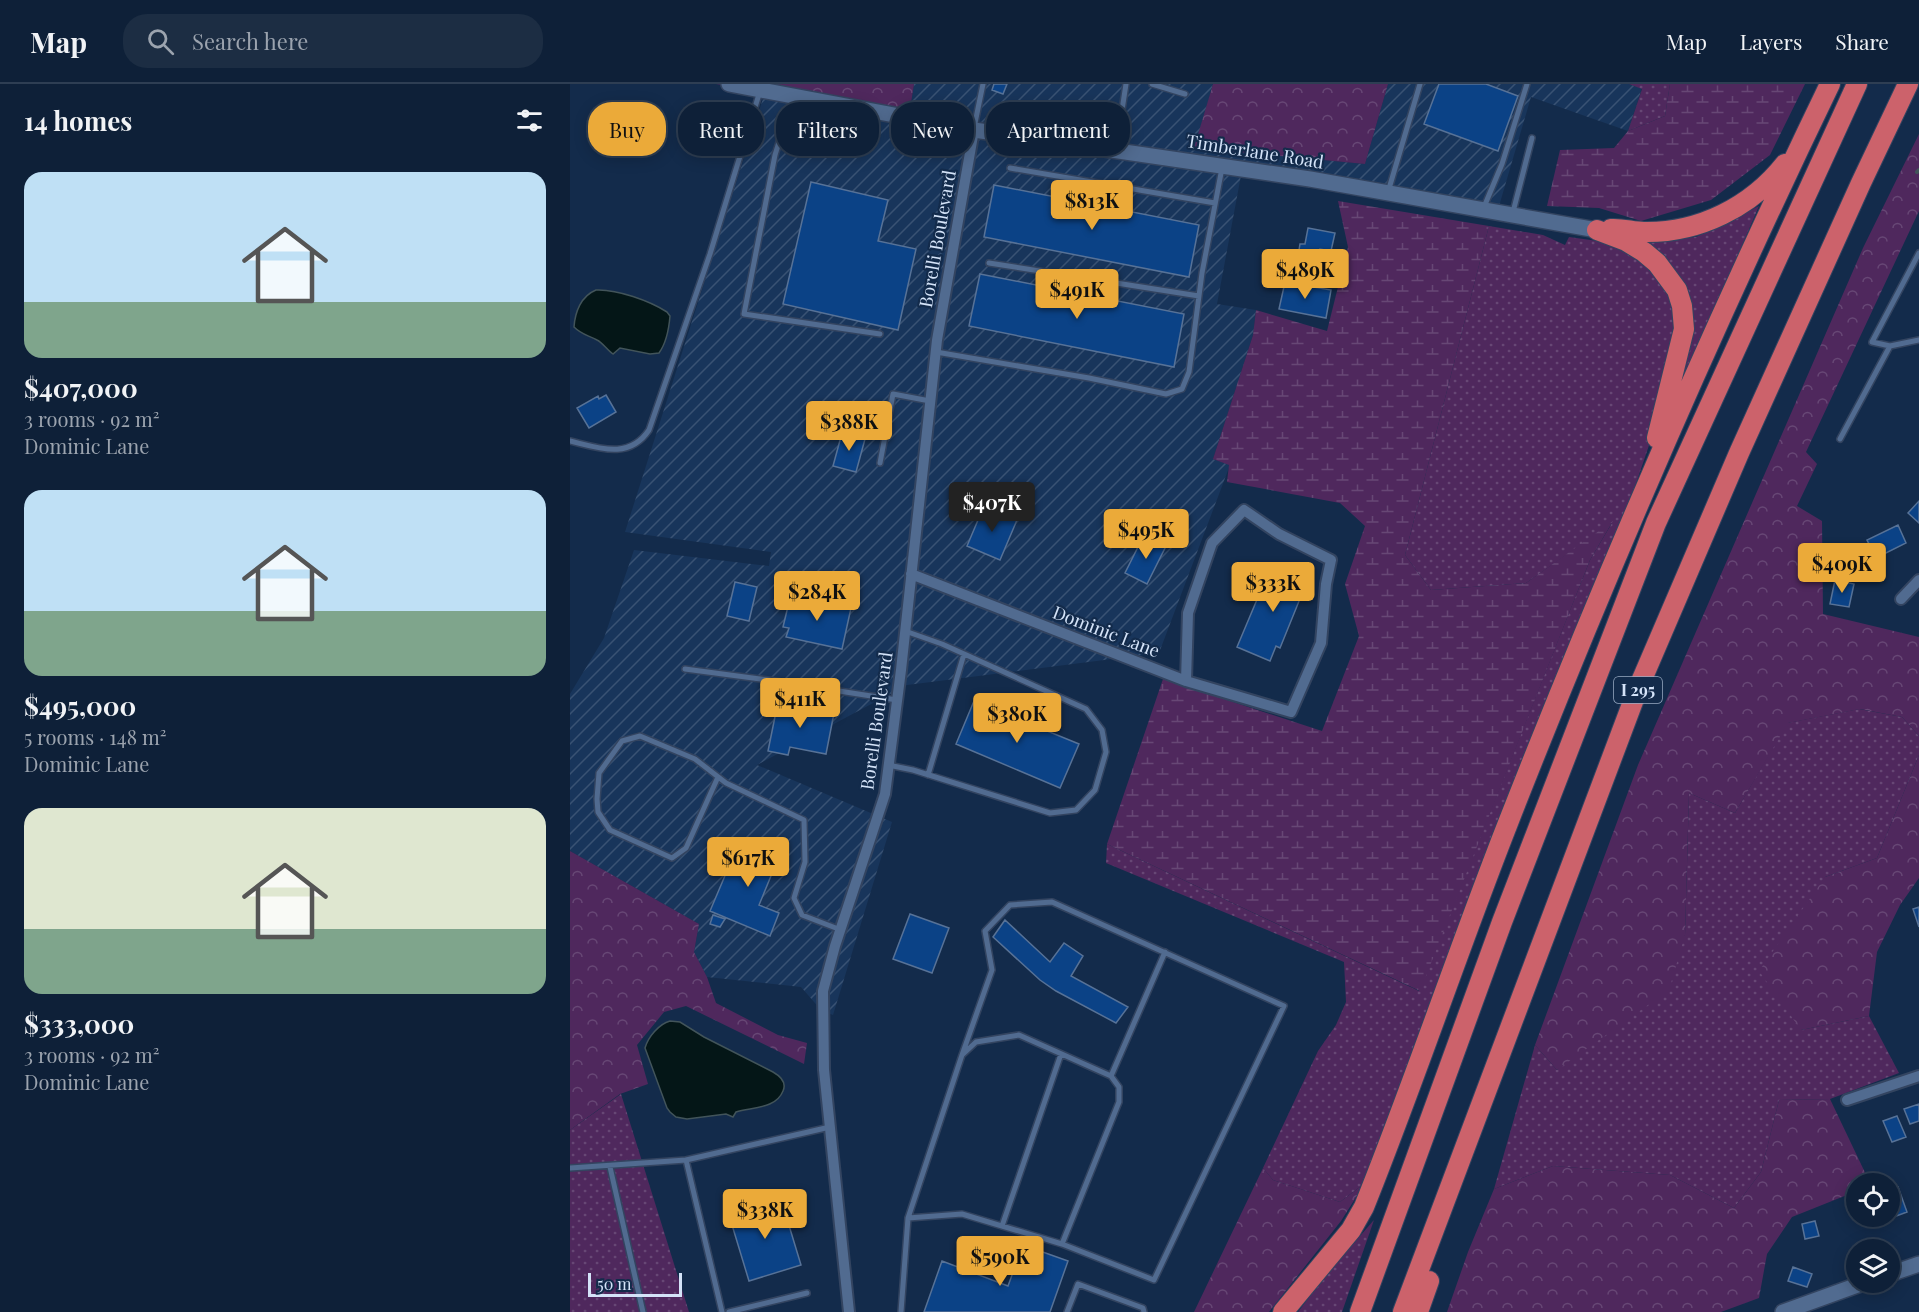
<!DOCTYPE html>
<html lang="en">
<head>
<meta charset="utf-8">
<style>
  body { margin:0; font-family:"Playfair Display",serif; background:#1c2d43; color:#f1f3f6; height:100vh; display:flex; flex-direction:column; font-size:22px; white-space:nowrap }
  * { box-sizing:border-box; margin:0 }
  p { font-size:20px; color:#9ba3ae }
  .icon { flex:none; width:33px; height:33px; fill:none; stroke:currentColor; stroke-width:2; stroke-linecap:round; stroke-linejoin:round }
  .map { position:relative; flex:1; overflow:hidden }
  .details { display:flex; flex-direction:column; background:#0e2038; width:570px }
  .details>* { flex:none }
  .top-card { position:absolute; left:18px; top:18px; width:570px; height:54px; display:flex; gap:12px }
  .tools { position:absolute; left:1276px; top:1089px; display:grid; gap:12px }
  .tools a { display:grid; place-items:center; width:54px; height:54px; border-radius:50%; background:#0e2038; box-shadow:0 3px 15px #0003,0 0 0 2px #2e3e53; font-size:30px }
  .scale { position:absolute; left:18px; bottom:15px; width:94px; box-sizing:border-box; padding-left:6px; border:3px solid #d4e3f8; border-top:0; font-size:16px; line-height:21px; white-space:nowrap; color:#d4e3f8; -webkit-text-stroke:4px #132b4b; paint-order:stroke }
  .price { position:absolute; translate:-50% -51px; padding:0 14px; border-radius:6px; background:#ebaa39; color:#111; font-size:20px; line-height:39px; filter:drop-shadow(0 2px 3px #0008) }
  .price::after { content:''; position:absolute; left:50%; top:36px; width:18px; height:14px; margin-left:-9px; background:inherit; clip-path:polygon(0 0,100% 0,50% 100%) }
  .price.selected { background:#222; color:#fff }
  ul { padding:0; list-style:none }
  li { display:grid; align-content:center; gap:12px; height:318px; padding:0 24px }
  li span { display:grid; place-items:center; height:186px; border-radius:18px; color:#555 }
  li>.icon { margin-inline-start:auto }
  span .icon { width:108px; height:108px; fill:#fffc; stroke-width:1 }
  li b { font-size:26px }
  h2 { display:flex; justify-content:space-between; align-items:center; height:72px; padding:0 24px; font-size:26px }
  .tag { padding:0 21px; border-radius:24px; background:#0e2038; box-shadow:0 3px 15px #0003,0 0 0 2px #2e3e53; font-size:21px; line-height:54px }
  .tag.selected { background:#ebaa39; color:#111 }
  header { display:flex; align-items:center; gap:36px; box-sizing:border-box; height:84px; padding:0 30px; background:#0e2038; border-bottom:2px solid #2e3e53 }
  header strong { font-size:28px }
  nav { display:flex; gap:33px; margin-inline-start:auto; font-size:21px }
  .search { width:420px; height:54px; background:#1c2d43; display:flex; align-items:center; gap:15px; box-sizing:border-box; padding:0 21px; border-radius:24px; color:#9ba3ae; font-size:22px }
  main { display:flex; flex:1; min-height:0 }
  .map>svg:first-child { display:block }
  .industrial { fill:url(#industrial-furrows) }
  .grass { fill:url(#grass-dots) }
  .forest { fill:url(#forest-crowns) }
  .wetland { fill:url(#wetland-marsh) }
  .water { fill:#041617; stroke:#42545a; stroke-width:1.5 }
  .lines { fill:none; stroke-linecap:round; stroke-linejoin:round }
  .stream { stroke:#42545a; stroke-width:4 }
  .building { fill:#0b4286; stroke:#577297; stroke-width:1.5 }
  .lane-casing { stroke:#334460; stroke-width:8 }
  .street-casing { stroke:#334460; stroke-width:14 }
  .secondary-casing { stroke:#334460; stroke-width:18 }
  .highway-casing { stroke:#334460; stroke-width:22 }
  .lane { stroke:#516b90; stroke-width:5 }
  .street { stroke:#516b90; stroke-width:10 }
  .secondary { stroke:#516b90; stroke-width:15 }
  .highway { stroke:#cc626b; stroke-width:20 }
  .labels { text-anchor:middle; stroke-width:4.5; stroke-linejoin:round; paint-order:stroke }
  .shield { fill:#132b4b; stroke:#9aacc4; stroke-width:1.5 }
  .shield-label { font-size:16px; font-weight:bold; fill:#d4e3f8 }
  .street-label { font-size:18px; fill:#d4e3f8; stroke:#132b4b }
</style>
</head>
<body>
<header>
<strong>Map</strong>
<div class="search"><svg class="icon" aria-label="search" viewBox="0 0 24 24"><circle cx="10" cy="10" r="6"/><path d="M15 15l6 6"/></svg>Search here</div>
<nav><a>Map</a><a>Layers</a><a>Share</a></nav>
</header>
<main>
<section class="details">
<h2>14 homes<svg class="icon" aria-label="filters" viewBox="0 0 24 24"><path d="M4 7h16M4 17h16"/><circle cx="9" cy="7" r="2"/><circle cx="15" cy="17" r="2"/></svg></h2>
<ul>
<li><span style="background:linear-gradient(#bfe0f5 70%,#7fa58c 0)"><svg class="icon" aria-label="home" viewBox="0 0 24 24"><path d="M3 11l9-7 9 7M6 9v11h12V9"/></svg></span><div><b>$407,000</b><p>3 rooms · 92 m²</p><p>Dominic Lane</p></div></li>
<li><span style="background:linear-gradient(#bfe0f5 65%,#7fa58c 0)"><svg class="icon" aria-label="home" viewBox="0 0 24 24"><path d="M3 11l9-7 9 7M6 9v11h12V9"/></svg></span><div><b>$495,000</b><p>5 rooms · 148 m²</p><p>Dominic Lane</p></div></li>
<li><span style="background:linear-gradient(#dfe7d0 65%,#7fa58c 0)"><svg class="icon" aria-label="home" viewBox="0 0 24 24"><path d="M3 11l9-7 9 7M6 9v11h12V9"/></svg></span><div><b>$333,000</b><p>3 rooms · 92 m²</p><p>Dominic Lane</p></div></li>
</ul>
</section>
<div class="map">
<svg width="1349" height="1228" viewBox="0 0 1349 1228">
  <defs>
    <pattern id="industrial-furrows" width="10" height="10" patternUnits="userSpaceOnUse" patternTransform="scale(1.5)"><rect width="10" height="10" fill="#18355b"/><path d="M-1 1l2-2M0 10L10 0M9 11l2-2" fill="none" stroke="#395273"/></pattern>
    <pattern id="grass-dots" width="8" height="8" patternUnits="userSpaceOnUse" patternTransform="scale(1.5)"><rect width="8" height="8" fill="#4f285d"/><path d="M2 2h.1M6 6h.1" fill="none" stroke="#674775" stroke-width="1.8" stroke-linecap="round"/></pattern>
    <pattern id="forest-crowns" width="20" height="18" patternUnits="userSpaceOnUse" patternTransform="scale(1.5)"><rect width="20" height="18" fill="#4f285d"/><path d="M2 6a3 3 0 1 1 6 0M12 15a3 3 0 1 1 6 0" fill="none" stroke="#674775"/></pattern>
    <pattern id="wetland-marsh" width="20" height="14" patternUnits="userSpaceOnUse" patternTransform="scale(1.5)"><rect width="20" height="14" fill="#4f285d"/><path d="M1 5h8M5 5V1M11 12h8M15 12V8" fill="none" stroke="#674775"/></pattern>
  </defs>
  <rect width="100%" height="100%" fill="#132b4b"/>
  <path class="industrial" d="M 344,0 L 643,0 L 625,64 L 795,80 L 818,0 L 1059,0 L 1072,4 L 1058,47 L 961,13 L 927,129 L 672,86 L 647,220 L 686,226 L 683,251 L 643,375 L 660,381 L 589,569 L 337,601 L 187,681 L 322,738 L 263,931 L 251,926 L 231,903 L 137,893 L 124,868 L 129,840 L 0,767 L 0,610 L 34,554 L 64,466 L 199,482 L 201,468 L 55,448 L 195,8 L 339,31 Z"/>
  <path class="grass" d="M 1059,0 L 1100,0 L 1095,32 L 1058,47 L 1072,5 Z
    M 1189,122 L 1115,294 L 1115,199 L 1076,157 L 1126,153 Z
    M 919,142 L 973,151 L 995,161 L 999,153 L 1042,159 L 1077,176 L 1103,220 L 1107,247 L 1091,326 L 1055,432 L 795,1099 L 770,1118 L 703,1096 L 693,1084 L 748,967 L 766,941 L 776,918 L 774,878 L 536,779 L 537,760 L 849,907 L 1020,476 L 1042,439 L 956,499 L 861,506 L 835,471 Z
    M 1289,625 L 1332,633 L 1349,652 L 1349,671 L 1307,774 L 1255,793 L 1231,946 L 1299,932 L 1329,989 L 1260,1015 L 1209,1016 L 1191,1088 L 1164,1124 L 1100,1091 L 983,1082 L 924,1105 L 965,961 L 987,986 L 1115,851 L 1119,709 L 1165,729 L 1217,639 Z
    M 51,1010 L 119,1228 L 0,1228 L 0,1046 Z
    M 804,1136 L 772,1228 L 728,1228 L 755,1192 Z"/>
  <path class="forest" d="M 146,0 L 344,0 L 339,32 Z
    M 643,0 L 818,0 L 795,80 L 624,64 Z
    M 1349,50 L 1349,127 L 1236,368 L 1247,380 L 1227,422 L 1252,437 L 1253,530 L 1349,553 L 1349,652 L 1332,633 L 1290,625 L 1218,639 L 1165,729 L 1119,709 L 1115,851 L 1099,906 L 987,986 L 965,961 L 1068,681 L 1293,164 Z
    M 1349,671 L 1349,794 L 1330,821 L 1307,868 L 1299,932 L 1231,946 L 1189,887 L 1255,793 L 1307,774 Z
    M 0,767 L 129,840 L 124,868 L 137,893 L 146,919 L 208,951 L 237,959 L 234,980 L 116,922 L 94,928 L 67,961 L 78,1000 L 50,1010 L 0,1046 Z
    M 1260,1015 L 1300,1099 L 1287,1100 L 1287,1107 L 1222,1133 L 1197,1170 L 1189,1214 L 1151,1228 L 877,1228 L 898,1168 L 924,1105 L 983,1082 L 1100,1091 L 1164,1124 L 1191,1088 L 1209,1016 Z
    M 693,1084 L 703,1096 L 770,1118 L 795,1099 L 771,1137 L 699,1228 L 624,1228 Z"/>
  <path class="wetland" d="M 1100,0 L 1235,0 L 1200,71 L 1141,116 L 1071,137 L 1029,124 L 977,122 L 990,66 L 1044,64 L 1058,47 L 1095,32 Z
    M 768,117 L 919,142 L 835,471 L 861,506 L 956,499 L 1043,437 L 1020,476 L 850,907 L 537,760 L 593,595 L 752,647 L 789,552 L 775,500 L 795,442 L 770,419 L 657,398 L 659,381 L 643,375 L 683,251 L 686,226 L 757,247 L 778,163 Z"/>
  <path class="water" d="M 26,206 C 47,205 80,217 97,228 L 100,232 C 99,244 97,258 89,269 L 80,270 L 50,264 L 43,270 C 37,266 33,259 27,256 C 18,251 12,251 4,243 C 5,228 11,212 26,206 Z
    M 100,937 L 110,938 L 134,953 L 203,988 C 210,992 217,998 213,1007 C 206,1025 182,1023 166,1028 L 163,1033 L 156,1030 L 117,1035 L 106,1033 L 100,1028 L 97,1024 L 75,964 C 78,953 89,940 100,937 Z"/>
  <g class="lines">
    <path class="stream" d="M 1347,88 L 1349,86"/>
  </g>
  <path class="building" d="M 424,0 L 437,0 L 433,10 L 422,6 Z
    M 869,0 L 916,0 L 948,12 L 928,67 L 854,40 Z
    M 241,98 L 318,116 L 308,157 L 346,165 L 328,246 L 213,220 Z
    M 424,101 L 629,141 L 619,193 L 414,153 Z
    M 738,144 L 765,149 L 761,167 L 750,165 L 748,176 L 728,172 L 730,160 L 735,160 Z
    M 410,190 L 614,230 L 604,283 L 399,242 Z
    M 715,198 L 761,206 L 756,234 L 709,225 Z
    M 36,311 L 46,328 L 19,344 L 7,324 L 28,312 L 29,315 Z
    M 272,349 L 295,355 L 286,388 L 263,382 Z
    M 426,401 L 452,411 L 447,424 L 421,414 Z
    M 1349,417 L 1349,439 L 1338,429 Z
    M 414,422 L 447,436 L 430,476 L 397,462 Z
    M 1328,441 L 1336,459 L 1306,474 L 1297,456 Z
    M 574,451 L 596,462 L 577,500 L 555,489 Z
    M 702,480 L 738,495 L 710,564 L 706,562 L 700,577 L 667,563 Z
    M 1265,496 L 1284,500 L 1279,523 L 1260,520 Z
    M 165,498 L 187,503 L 179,537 L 157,532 Z
    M 221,510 L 281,524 L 272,565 L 216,553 L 219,544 L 213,543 Z
    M 404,617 L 509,660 L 490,704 L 386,660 Z
    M 208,618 L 264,629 L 256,670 L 220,663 L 218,671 L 198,667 Z
    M 171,754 L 210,770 L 189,821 L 209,829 L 200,852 L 140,827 Z
    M 1349,823 L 1349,843 L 1343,825 Z
    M 340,830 L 379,844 L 362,889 L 323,875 Z
    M 143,831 L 155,835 L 150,843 L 140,840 Z
    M 435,836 L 480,878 L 494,859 L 513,872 L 501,892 L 558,923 L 546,939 L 486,907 L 470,896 L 423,853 Z
    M 1349,1020 L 1349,1037 L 1340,1040 L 1334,1025 Z
    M 1327,1032 L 1336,1053 L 1322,1058 L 1313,1037 Z
    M 1328,1103 L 1337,1128 L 1321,1134 L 1320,1106 Z
    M 211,1115 L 231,1181 L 179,1197 L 159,1131 Z
    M 1245,1137 L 1249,1152 L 1235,1155 L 1232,1140 Z
    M 453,1161 L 498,1177 L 480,1228 L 354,1228 L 372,1177 L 438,1202 Z
    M 1223,1183 L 1242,1190 L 1237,1203 L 1218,1197 Z"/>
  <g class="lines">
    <defs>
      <path id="lane" d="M 582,0 L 615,10
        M 223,13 L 205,71 L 174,230 L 310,250
        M 404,44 L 413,0
        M 546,65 L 556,0
        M 440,84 L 645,119
        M 818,108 L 850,0
        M 914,123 L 932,80 L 957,0
        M 943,128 L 962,54
        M 419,179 L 629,212
        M 1320,262 L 1349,256
        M 366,268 L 519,294 L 596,310 L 612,305 L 619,288 L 632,189 L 652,84
        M 1270,355 L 1320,262 L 1302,258 L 1349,169
        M 0,357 C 29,364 59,376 79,346 L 140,170 L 190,7
        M 310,379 L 323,310 L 360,317
        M 115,585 L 198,596 L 327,616
        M 318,681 L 343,686 L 480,729 L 506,726 L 525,706 L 536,668 L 532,646 L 516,625 L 372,560 L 335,547
        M 358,691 L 394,570
        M 148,693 L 116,764 L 102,774 L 40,746 L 28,728 L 27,715 L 29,689 L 52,657 L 70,652 L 125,675 L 156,699 L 234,736 L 235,778 L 224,814 L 232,831 L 271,846
        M 392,971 L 422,886 L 415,847 L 440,821 L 482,818 L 714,922 L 584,1196 L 492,1160
        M 541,992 L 595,868
        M 40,1083 L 73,1228
        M 0,1084 L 116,1076
        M 432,1142 L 491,970
        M 152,1228 L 116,1076 L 260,1043
        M 159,1228 L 237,1209
        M 331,1228 L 338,1134 L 392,971 L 406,958 L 449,951 L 541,992 L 549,1003 L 549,1018 L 492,1160 L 392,1130 L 338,1134
        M 497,1228 L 508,1200 L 573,1224 L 574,1228"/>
      <path id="street" d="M 341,490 L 616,597 L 721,628 L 751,559 L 756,500 L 761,476 L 709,450 L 674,426 L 642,459 L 618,529 L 616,597
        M 1331,515 L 1349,496
        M 1277,1016 L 1349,992
        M 279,1228 L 254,986 L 253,907 L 265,862 L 315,710 L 331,586 L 367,256 L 404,46"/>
      <path id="secondary" d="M 159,0 L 404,46 L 740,95 L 1027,146
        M 1320,1190 L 1349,1180
        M 1213,1228 L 1296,1198"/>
      <path id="highway" d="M 1041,145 C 1052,144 1063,148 1074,148 C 1129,149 1181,123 1215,80
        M 1027,146 L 1056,157 L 1074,168 L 1087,179 L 1107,206 L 1112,222 L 1114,245 L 1087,354
        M 713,1228 L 781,1146 L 794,1123 C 845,996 888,866 938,739 C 1036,489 1143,242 1260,0
        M 790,1228 L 932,838 L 1086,439 L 1287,0
        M 833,1228 L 1067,607 L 1169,369 L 1291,99 L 1338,0
        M 848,1228 L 859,1197"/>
    </defs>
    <use href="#lane" class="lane-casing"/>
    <use href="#street" class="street-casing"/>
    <use href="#secondary" class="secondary-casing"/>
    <use href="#highway" class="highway-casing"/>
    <use href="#lane" class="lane"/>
    <use href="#street" class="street"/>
    <use href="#secondary" class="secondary"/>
    <use href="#highway" class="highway"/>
  </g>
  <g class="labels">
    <rect class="shield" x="1044" y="593" width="48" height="26" rx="4.5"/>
    <g class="shield-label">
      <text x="1068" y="612">I 295</text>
    </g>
    <g class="street-label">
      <text transform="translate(685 68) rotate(9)" y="6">Timberlane Road</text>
      <text transform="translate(368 155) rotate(-80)" y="6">Borelli Boulevard</text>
      <text transform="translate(536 548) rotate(21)" y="6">Dominic Lane</text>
      <text transform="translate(307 637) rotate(-82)" y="6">Borelli Boulevard</text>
    </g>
  </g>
</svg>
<div class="tools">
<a><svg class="icon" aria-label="locate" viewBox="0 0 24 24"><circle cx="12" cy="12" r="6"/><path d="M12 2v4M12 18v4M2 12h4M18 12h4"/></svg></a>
<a><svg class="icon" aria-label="layers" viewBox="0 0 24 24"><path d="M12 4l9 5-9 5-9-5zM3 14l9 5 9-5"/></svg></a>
</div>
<div class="scale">50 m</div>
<b class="price" style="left:522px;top:147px">$813K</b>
<b class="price" style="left:735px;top:216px">$489K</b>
<b class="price" style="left:507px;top:236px">$491K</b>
<b class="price" style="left:279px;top:368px">$388K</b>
<b class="price selected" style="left:422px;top:449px">$407K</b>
<b class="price" style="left:576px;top:476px">$495K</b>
<b class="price" style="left:1272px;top:510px">$409K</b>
<b class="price" style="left:703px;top:529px">$333K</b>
<b class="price" style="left:247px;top:538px">$284K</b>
<b class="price" style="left:230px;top:645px">$411K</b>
<b class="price" style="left:447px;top:660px">$380K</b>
<b class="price" style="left:178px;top:804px">$617K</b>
<b class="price" style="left:195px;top:1156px">$338K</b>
<b class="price" style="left:430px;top:1203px">$590K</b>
<div class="top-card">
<a class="tag selected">Buy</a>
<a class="tag">Rent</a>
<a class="tag">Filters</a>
<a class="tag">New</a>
<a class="tag">Apartment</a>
</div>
</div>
</main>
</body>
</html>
